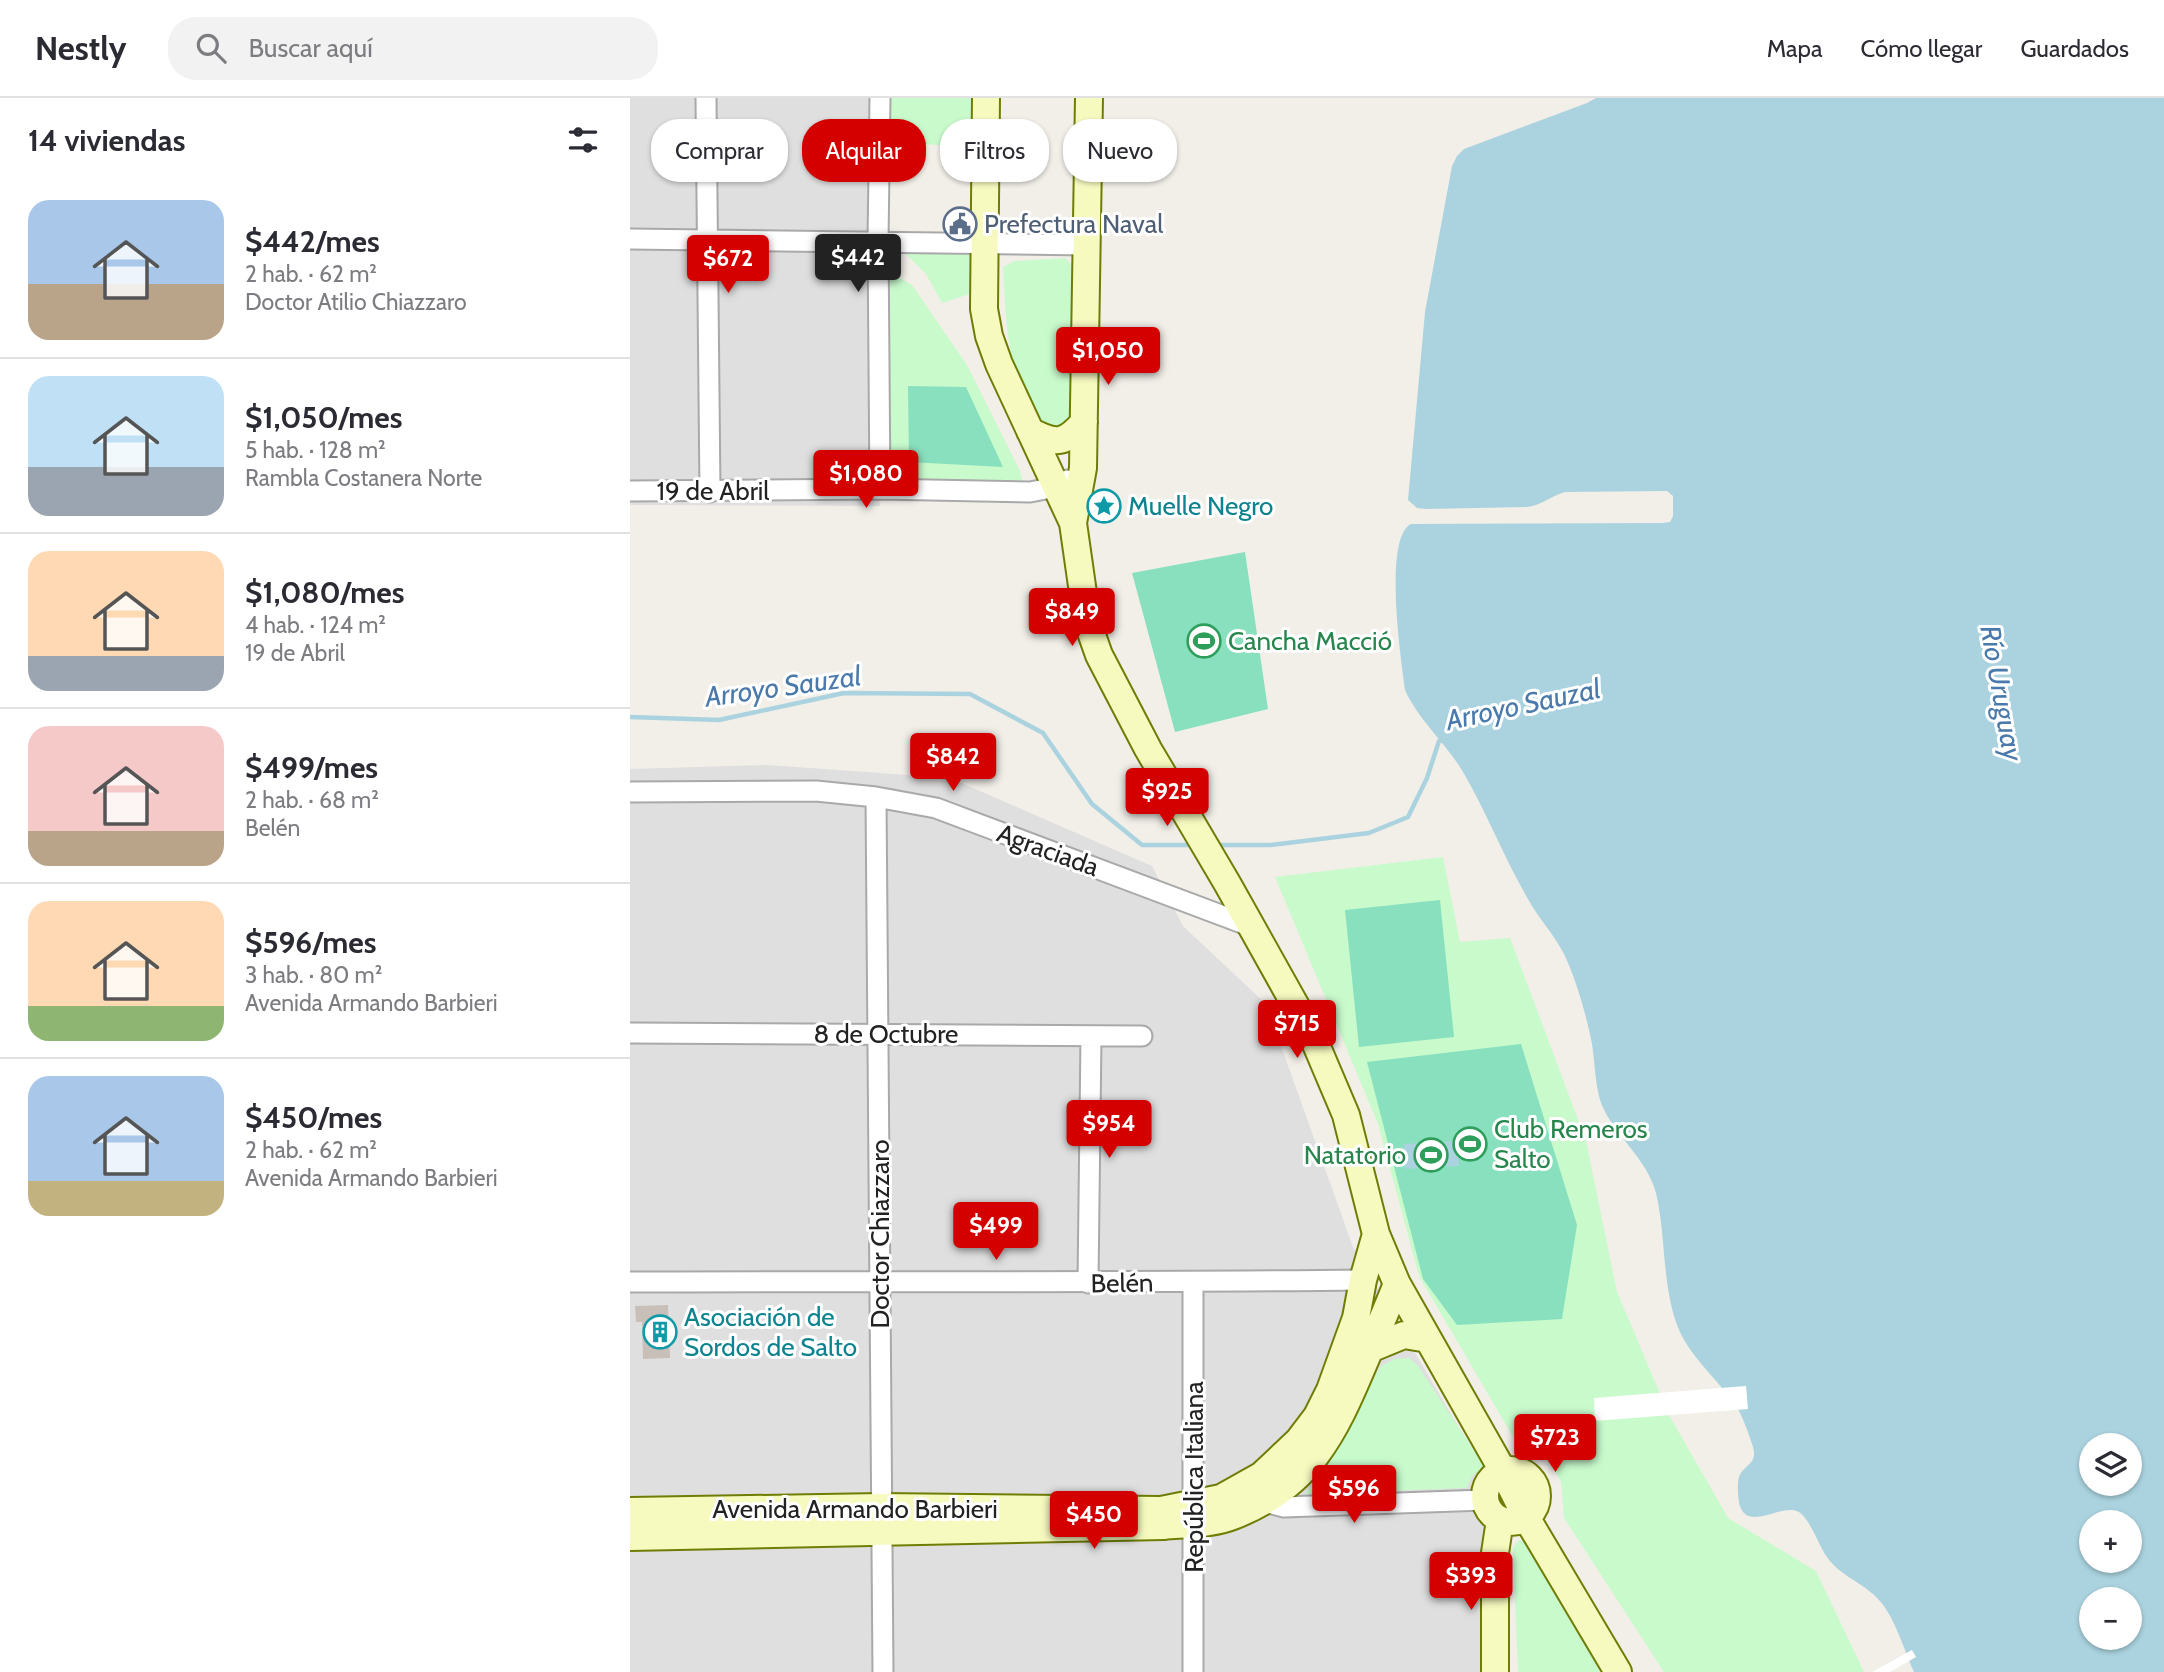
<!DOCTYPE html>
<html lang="es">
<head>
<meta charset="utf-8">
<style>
  body { margin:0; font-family:Cabin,sans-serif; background:#f2f2f3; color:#2b2b33; height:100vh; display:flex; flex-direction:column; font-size:26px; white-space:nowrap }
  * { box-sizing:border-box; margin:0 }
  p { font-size:23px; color:#7c7c81 }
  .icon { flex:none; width:38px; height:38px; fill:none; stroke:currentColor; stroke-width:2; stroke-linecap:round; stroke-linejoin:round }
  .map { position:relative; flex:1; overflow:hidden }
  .side { display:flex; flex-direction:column; background:#fff; width:630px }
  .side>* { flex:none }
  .banner { position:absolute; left:21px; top:21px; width:665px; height:63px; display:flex; gap:14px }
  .controls { position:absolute; left:1449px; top:1335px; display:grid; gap:14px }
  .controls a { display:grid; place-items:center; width:63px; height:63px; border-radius:50%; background:#fff; box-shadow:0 2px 5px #0004; font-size:35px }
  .price { position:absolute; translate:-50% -60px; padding:0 16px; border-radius:7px; background:#d40000; color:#fff; font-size:23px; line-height:46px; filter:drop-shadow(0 2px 4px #0008) }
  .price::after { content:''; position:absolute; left:50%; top:42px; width:21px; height:16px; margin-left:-10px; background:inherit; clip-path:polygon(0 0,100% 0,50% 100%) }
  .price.active { background:#222; color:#fff }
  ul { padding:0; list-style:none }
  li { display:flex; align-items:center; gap:21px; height:175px; padding:0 28px }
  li+li { border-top:2px solid #e1e1e2 }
  li span { display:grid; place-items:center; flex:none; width:196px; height:140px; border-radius:21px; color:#555 }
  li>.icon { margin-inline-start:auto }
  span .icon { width:84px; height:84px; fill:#fffc; stroke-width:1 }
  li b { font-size:30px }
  h2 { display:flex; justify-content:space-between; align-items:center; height:84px; padding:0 28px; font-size:30px }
  .pill { padding:0 24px; border-radius:28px; background:#fff; box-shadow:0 2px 5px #0004; font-size:24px; line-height:63px }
  .pill.active { background:#d40000; color:#fff }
  header { display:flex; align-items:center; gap:42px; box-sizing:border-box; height:98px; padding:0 35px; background:#fff; border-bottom:2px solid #e1e1e2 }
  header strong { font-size:33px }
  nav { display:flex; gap:38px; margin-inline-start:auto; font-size:24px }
  .search { width:490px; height:63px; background:#f2f2f3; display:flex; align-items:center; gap:18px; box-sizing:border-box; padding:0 24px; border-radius:28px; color:#7c7c81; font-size:26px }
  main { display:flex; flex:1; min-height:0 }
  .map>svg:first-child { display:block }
  .residential { fill:#e0dfdf }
  .park { fill:#c8facc }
  .pitch { fill:#88e0be }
  .water { fill:#aad3df; fill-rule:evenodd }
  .pier { fill:#fff }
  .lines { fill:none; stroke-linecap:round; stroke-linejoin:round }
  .stream { stroke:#aad3df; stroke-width:4.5 }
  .building { fill:#c7bfb8 }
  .street-casing { stroke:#a9a9a9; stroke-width:23 }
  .secondary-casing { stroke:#707d05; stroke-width:30 }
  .street { stroke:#fff; stroke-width:19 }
  .secondary { stroke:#f7fabf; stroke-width:26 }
  .labels { text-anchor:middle; stroke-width:6; stroke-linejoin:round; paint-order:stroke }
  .service-label { font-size:26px; fill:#4e5e75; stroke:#fff; text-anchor:start }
  .street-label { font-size:26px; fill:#222; stroke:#fff }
  .culture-label { font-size:26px; fill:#0d838f; stroke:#fff; text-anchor:start }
  .leisure-label { font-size:26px; fill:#27864d; stroke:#fff; text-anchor:start }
  .water-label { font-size:28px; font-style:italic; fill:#4a7aab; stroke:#fff }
</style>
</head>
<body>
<header>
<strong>Nestly</strong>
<div class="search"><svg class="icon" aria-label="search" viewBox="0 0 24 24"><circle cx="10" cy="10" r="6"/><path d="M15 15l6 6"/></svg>Buscar aquí</div>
<nav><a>Mapa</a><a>Cómo llegar</a><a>Guardados</a></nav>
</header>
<main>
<section class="side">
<h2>14 viviendas<svg class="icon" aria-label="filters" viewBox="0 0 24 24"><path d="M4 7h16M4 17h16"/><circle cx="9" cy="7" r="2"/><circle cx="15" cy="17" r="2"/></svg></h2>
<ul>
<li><span style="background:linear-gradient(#a9c7e8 60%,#b9a48a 0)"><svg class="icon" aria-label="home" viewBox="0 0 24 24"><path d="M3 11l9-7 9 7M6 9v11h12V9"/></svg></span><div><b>$442/mes</b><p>2 hab. · 62 m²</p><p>Doctor Atilio Chiazzaro</p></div></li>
<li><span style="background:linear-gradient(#bfe0f5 65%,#9aa5b1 0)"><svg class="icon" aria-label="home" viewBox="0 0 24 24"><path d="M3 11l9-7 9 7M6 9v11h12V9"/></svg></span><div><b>$1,050/mes</b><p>5 hab. · 128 m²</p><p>Rambla Costanera Norte</p></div></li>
<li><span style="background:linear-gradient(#ffd9b3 75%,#9aa5b1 0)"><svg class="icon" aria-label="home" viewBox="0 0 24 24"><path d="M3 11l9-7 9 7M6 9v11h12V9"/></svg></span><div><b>$1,080/mes</b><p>4 hab. · 124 m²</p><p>19 de Abril</p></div></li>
<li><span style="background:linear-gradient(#f6c9c9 75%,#b9a48a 0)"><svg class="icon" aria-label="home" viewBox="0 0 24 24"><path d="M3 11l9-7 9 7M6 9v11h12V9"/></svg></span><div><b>$499/mes</b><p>2 hab. · 68 m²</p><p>Belén</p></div></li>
<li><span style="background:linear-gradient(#ffd9b3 75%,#8fb573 0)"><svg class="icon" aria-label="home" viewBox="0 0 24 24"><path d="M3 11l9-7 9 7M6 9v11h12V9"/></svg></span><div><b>$596/mes</b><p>3 hab. · 80 m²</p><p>Avenida Armando Barbieri</p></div></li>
<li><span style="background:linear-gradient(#a9c7e8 75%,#c2b280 0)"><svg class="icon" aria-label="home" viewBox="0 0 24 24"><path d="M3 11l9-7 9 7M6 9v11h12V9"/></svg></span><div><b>$450/mes</b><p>2 hab. · 62 m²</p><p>Avenida Armando Barbieri</p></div></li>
</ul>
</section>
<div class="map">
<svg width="1534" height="1574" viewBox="0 0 1534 1574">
  <rect width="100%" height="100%" fill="#f2efe9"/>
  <path class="residential" d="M 0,0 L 243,0 L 240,131 L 250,408 L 0,407 Z
    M 138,667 L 320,680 L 522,768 L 553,828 L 636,906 L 723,1149 L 872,1403 L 876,1574 L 0,1574 L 0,671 Z"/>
  <path class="park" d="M 260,0 L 344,0 L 343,49 L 260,44 Z
    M 344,154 L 343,195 L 312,205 L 296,176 L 276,156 Z
    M 436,160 L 442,168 L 441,319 L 439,326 L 417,331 C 409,318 397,304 391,289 C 376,251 375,209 373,169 L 384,163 Z
    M 256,172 L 282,187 L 337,267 L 390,373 L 393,387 L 260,383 Z
    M 813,759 L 830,844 L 880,840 L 956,1043 L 987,1194 L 1039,1317 L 1098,1420 L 1186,1473 L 1234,1574 L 1034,1574 L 934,1420 L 931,1383 L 918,1363 L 893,1356 L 789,1178 L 748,1026 L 645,779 Z
    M 779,1260 L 788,1268 L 855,1369 L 843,1377 L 836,1390 L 675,1396 L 697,1368 L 750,1269 L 764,1261 Z
    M 889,1442 L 901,1444 L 975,1574 L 888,1574 L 883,1450 Z"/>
  <path class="pitch" d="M 278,288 L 336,289 L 373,369 L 279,364 Z
    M 615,454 L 638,611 L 545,634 L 502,475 Z
    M 810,802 L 824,939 L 729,949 L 715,812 Z
    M 891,946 L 947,1127 L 932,1221 L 827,1227 L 793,1181 L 737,964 Z"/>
  <path class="water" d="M 966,0 L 1534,0 L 1534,1574 L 1284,1574 C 1274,1552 1264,1516 1247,1500 C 1232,1484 1210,1478 1197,1459 C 1189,1448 1180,1421 1169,1414 C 1153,1404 1118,1434 1110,1408 C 1108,1402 1107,1385 1109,1379 C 1114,1366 1128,1367 1123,1349 C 1119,1337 1114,1322 1108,1311 C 1089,1281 1057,1258 1046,1224 C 1032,1183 1036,1138 1026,1095 C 1017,1060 984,1038 971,1005 C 965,987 965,965 962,946 C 956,916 947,884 934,856 C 924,836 908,820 898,801 C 874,760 857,715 833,674 C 816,645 789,623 775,592 C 771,562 753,440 781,426 L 1033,425 L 1040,424 L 1043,418 L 1043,398 L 1037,393 L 935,394 C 921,398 912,407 897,409 L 796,411 L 787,410 L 778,402 L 795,214 L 822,68 L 827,58 L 834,51 L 957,5 ZM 1461,1348 L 1500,1348 L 1500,1386 L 1461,1386 ZM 1461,1424 L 1500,1424 L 1500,1463 L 1461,1463 ZM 1461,1502 L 1500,1502 L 1500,1540 L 1461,1540 Z
    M 827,1043 L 829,1068 L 775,1071 L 774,1046 Z"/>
  <path class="pier" d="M 1116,1288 L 1118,1311 L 965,1323 L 964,1300 Z
    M 1282,1552 L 1286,1559 L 1260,1574 L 1242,1574 Z"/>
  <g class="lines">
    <path class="stream" d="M 0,619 L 89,622 L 214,595 L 340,596 L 413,635 L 462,706 L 512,747 L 565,747
      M 584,747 L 641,747 L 739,735 L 778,719 L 797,680 L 809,643 L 813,642"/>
  </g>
  <path class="building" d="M 38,1207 L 40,1260 L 13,1261 L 12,1224 L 6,1224 L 5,1208 Z"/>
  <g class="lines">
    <defs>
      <path id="street" d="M 76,0 L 80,394
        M 0,141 L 457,147
        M 250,391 L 248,143 L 250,0
        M 0,393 L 250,391 L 400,394 L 426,389 L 437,382
        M 0,694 L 186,693 L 246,699 L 306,710 L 620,828
        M 246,699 L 253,1574
        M 0,935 L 512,938
        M 0,1184 C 244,1183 488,1185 733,1182
        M 563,1184 L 563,1574
        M 458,1185 L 461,938
        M 629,1398 L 634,1404 L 654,1409 L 855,1402"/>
      <path id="secondary" d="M 356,0 L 354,211 L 359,238 L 369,266 L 443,425
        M 459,0 L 453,370 L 443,425 L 457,523 L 469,557 L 518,651 L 597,785 L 682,937 L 716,1017 L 746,1136 L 767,1186 L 873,1373 L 896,1419 L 988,1574
        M 400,333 C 426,347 435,346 454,324
        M 740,1251 L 774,1237 L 798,1241
        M855 1398a26 26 0 1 1 52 0a26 26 0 1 1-52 0Z
        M 0,1413 L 251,1409 L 531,1412 L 591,1400 L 632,1377 L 668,1343 L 687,1318 L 700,1292 L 726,1220 L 733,1182 L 746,1136
        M 0,1439 L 534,1428 C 556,1426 583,1426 603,1418 C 680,1388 704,1336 734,1265 C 745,1239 756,1213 767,1186
        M 865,1574 L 865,1455 L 870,1422"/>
    </defs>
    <use href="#street" class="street-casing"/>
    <use href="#secondary" class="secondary-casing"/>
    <use href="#street" class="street"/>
    <use href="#secondary" class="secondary"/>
  </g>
  <defs>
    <symbol id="civic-ring" viewBox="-11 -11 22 22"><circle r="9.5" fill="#fff" stroke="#5c6f8a" stroke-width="1.5"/><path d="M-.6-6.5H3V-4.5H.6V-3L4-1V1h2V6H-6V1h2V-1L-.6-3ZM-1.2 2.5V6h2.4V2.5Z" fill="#5c6f8a"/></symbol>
    <symbol id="sight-ring" viewBox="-11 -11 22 22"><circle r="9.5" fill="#fff" stroke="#0f9aa8" stroke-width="1.5"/><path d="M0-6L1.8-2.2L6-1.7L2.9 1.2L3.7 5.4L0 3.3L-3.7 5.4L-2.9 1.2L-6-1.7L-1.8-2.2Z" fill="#0f9aa8"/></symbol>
    <symbol id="stadium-ring" viewBox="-11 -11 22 22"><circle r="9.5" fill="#fff" stroke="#2e9e5b" stroke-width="1.5"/><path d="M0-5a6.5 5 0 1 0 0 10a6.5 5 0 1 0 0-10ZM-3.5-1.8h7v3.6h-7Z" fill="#2e9e5b"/></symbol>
    <symbol id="building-ring" viewBox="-11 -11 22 22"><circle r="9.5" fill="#fff" stroke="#0f9aa8" stroke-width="1.5"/><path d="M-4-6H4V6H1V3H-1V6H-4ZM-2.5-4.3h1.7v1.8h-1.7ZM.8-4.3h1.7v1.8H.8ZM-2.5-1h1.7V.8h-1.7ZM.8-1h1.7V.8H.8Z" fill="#0f9aa8"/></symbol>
  </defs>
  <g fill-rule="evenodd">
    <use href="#civic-ring" x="311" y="107" width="38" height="38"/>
    <use href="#sight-ring" x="455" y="389" width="38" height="38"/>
    <use href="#stadium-ring" x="555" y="524" width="38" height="38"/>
    <use href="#stadium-ring" x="821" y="1027" width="38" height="38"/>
    <use href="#stadium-ring" x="782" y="1038" width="38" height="38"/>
    <use href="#building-ring" x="11" y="1215" width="38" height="38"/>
  </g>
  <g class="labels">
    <g class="service-label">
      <text x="354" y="135">Prefectura Naval</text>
    </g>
    <g class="street-label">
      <text x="83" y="402">19 de Abril</text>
      <text transform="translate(418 752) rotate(20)" y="9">Agraciada</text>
      <text x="256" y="945">8 de Octubre</text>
      <text transform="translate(250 1136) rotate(-90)" y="9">Doctor Chiazzaro</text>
      <text transform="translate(492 1185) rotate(-1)" y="9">Belén</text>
      <text transform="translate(564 1379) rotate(-90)" y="9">República Italiana</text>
      <text x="225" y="1420">Avenida Armando Barbieri</text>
    </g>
    <g class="culture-label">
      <text x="498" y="417">Muelle Negro</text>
      <text x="54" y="1228">Asociación de<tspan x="54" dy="30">Sordos de Salto</tspan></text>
    </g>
    <g class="leisure-label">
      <text x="598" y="552">Cancha Macció</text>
      <text x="864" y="1040">Club Remeros<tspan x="864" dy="30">Salto</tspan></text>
      <text x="776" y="1066" text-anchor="end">Natatorio</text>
    </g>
    <g class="water-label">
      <text transform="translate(153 588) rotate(-8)" y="10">Arroyo Sauzal</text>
      <text transform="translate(1372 595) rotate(80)" y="10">Río Uruguay</text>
      <text transform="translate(893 606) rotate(-12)" y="10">Arroyo Sauzal</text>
    </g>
  </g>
</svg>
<div class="controls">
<a><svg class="icon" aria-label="layers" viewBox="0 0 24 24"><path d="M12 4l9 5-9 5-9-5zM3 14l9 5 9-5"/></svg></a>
<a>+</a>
<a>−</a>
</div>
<b class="price active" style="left:228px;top:196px">$442</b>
<b class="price" style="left:98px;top:197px">$672</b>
<b class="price" style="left:478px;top:289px">$1,050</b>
<b class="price" style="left:236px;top:412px">$1,080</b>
<b class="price" style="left:442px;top:550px">$849</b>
<b class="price" style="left:323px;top:695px">$842</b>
<b class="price" style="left:537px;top:730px">$925</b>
<b class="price" style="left:667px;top:962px">$715</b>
<b class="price" style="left:479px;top:1062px">$954</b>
<b class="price" style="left:366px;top:1164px">$499</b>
<b class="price" style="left:925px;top:1376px">$723</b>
<b class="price" style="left:724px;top:1427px">$596</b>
<b class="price" style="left:464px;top:1453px">$450</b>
<b class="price" style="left:841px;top:1514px">$393</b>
<div class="banner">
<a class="pill">Comprar</a>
<a class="pill active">Alquilar</a>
<a class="pill">Filtros</a>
<a class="pill">Nuevo</a>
</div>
</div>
</main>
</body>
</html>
